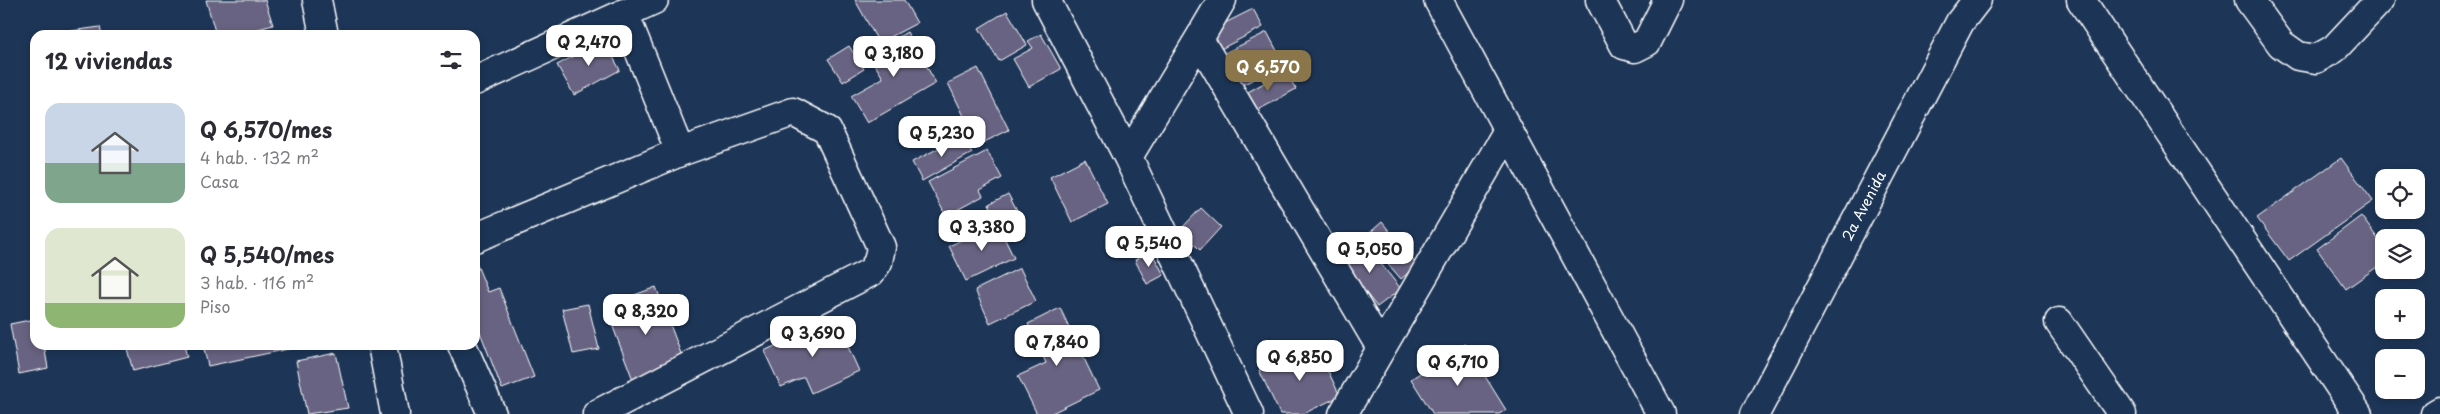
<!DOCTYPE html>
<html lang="es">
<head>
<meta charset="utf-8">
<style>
  body { margin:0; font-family:"Playpen Sans",sans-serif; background:#f7f7f7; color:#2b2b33; height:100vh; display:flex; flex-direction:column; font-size:19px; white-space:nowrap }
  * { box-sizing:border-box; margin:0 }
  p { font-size:16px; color:#7c7c81 }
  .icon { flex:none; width:28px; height:28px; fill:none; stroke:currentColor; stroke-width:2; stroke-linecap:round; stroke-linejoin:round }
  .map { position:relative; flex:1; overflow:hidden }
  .panel { position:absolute; left:30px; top:30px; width:450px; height:320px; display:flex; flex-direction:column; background:#fff; border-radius:15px; box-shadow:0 2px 8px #0003 }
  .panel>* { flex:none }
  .controls { position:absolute; left:2375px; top:169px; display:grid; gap:10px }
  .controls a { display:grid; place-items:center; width:50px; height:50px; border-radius:10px; background:#fff; box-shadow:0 2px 8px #0003; font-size:25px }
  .price { position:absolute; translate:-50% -42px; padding:0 11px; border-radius:10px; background:#fff; color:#222; font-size:16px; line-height:32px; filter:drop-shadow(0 1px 2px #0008) }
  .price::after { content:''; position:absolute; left:50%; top:30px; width:15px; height:11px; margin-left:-8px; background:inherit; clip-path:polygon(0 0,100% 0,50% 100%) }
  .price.on { background:#8a764a; color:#fff }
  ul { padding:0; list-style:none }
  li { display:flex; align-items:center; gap:15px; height:125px; padding:0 15px }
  li span { display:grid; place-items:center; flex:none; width:140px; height:100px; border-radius:15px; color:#555 }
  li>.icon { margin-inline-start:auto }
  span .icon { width:60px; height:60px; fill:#fffc; stroke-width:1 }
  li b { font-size:21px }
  h2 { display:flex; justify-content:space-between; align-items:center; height:60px; padding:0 15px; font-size:21px }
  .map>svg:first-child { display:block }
  .building { fill:#686482; stroke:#fff }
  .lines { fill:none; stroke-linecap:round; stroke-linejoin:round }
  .minor-casing { stroke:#fff; stroke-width:31 }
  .major-casing { stroke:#fff; stroke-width:31 }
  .minor { stroke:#1d3557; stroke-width:28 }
  .major { stroke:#1d3557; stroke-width:28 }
  .labels { text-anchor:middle; stroke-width:5; stroke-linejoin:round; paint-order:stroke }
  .street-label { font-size:14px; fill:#fff; stroke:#1d3557 }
</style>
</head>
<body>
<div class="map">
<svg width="2440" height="414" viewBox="0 0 2440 414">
  <rect width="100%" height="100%" fill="#1d3557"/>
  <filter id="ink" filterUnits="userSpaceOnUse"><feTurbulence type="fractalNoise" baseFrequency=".02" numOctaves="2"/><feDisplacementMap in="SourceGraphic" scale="10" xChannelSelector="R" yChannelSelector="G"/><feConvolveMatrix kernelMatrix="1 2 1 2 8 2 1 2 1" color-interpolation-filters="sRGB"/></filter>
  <g filter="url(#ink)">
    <path class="building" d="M 206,0 L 265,0 L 273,25 L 236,35 L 216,35 Z
      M 855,0 L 904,0 L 917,23 L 879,43 Z
      M 1253,9 L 1263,27 L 1217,51 L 1207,32 Z
      M 1007,11 L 1027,45 L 999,61 L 979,28 Z
      M 100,27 L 102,35 L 49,35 L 49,34 Z
      M 907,32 L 936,83 L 867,123 L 851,96 L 883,78 L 869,55 Z
      M 1267,32 L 1284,64 L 1234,89 L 1217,57 Z
      M 1041,34 L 1061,69 L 1029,87 L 1013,59 L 1033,48 L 1028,41 Z
      M 604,40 L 620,70 L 574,95 L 557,65 Z
      M 849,46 L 864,69 L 843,82 L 828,59 Z
      M 978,68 L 1009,130 L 978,145 L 948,83 Z
      M 1285,71 L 1296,89 L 1251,114 L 1241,96 Z
      M 962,136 L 972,153 L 922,181 L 912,162 Z
      M 987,151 L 1002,178 L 980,190 L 983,196 L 946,216 L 928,182 Z
      M 2341,158 L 2373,201 L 2289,261 L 2257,218 Z
      M 1085,159 L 1108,204 L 1072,222 L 1050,177 Z
      M 1008,194 L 1019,215 L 1000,224 L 989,204 Z
      M 1201,208 L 1221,227 L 1200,250 L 1180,230 Z
      M 2361,216 L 2384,247 L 2384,262 L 2346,289 L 2317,249 Z
      M 1382,222 L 1417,265 L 1401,279 L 1365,237 Z
      M 997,223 L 1014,258 L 966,281 L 949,246 Z
      M 1362,240 L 1401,289 L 1377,307 L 1339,259 Z
      M 1151,251 L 1164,275 L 1147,284 L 1135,260 Z
      M 475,260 L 488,292 L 499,288 L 534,377 L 502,389 L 475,319 Z
      M 1020,268 L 1036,301 L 990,323 L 975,290 Z
      M 656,287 L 686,367 L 635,385 L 605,306 Z
      M 588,304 L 599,349 L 573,354 L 562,309 Z
      M 1060,308 L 1099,390 L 1050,414 L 1037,414 L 1018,376 L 1046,363 L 1028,324 Z
      M 835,318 L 859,371 L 811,393 L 804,377 L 781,387 L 764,351 Z
      M 35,319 L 35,345 L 44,345 L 48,368 L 19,374 L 10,324 Z
      M 1315,344 L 1340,396 L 1303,414 L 1280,414 L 1259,370 Z
      M 1465,344 L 1506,410 L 1499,414 L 1433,414 L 1411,379 Z
      M 126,345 L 184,345 L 187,357 L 133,371 Z
      M 203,345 L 307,345 L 208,366 Z
      M 336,353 L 348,408 L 307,414 L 296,361 Z"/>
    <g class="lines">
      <defs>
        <path id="minor" d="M 1046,0 L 1128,157 L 1249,414
          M 1222,0 L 1199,39 L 1381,348
          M 1438,0 L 1661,414
          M 1600,0 L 1624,45 L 1635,48 L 1647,42 L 1668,0
          M 2081,0 L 2358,414
          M 2249,0 L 2281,44 L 2298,56 L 2316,59 L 2334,49 L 2380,0
          M 624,13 L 680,152
          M 475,81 L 654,0
          M 1128,157 L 1199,39
          M 475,238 L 680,152 L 793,112 L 827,130 L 881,247 L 878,262 L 871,272 L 597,414
          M 2059,322 L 2122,414
          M 462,345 L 492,414
          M 1343,414 L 1508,131
          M 1755,414 L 1960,22 L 1977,0
          M 2435,414 L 2440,411"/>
        <path id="major" d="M 317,0 L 324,35
          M 382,345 L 395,414"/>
      </defs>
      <use href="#minor" class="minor-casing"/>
      <use href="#major" class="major-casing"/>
      <use href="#minor" class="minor"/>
      <use href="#major" class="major"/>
    </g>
  </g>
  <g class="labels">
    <g class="street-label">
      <text transform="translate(1864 206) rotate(-62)" y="5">2a Avenida</text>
    </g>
  </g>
</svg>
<div class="controls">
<a><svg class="icon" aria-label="locate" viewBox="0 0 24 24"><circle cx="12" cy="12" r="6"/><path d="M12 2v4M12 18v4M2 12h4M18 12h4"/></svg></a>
<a><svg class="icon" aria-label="layers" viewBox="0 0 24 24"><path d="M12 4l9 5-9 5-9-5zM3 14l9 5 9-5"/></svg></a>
<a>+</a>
<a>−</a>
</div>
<b class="price" style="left:589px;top:67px">Q 2,470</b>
<b class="price" style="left:894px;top:78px">Q 3,180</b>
<b class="price on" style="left:1268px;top:92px">Q 6,570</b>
<b class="price" style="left:942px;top:158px">Q 5,230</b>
<b class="price" style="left:982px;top:252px">Q 3,380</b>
<b class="price" style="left:1149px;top:268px">Q 5,540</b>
<b class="price" style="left:1370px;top:274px">Q 5,050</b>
<b class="price" style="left:646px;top:336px">Q 8,320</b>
<b class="price" style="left:813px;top:358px">Q 3,690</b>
<b class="price" style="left:1057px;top:367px">Q 7,840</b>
<b class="price" style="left:1300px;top:382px">Q 6,850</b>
<b class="price" style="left:1458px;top:387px">Q 6,710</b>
<section class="panel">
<h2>12 viviendas<svg class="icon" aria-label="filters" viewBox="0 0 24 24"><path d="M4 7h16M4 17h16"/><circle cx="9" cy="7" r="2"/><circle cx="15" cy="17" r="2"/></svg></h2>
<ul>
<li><span style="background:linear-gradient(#c9d6e8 60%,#7fa58c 0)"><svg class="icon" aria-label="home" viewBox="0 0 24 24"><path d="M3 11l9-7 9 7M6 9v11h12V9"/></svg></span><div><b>Q 6,570/mes</b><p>4 hab. · 132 m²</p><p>Casa</p></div></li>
<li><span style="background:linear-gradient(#dfe7d0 75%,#8fb573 0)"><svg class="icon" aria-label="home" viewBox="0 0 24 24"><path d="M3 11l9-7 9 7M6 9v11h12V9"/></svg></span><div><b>Q 5,540/mes</b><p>3 hab. · 116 m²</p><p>Piso</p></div></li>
</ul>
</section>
</div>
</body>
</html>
